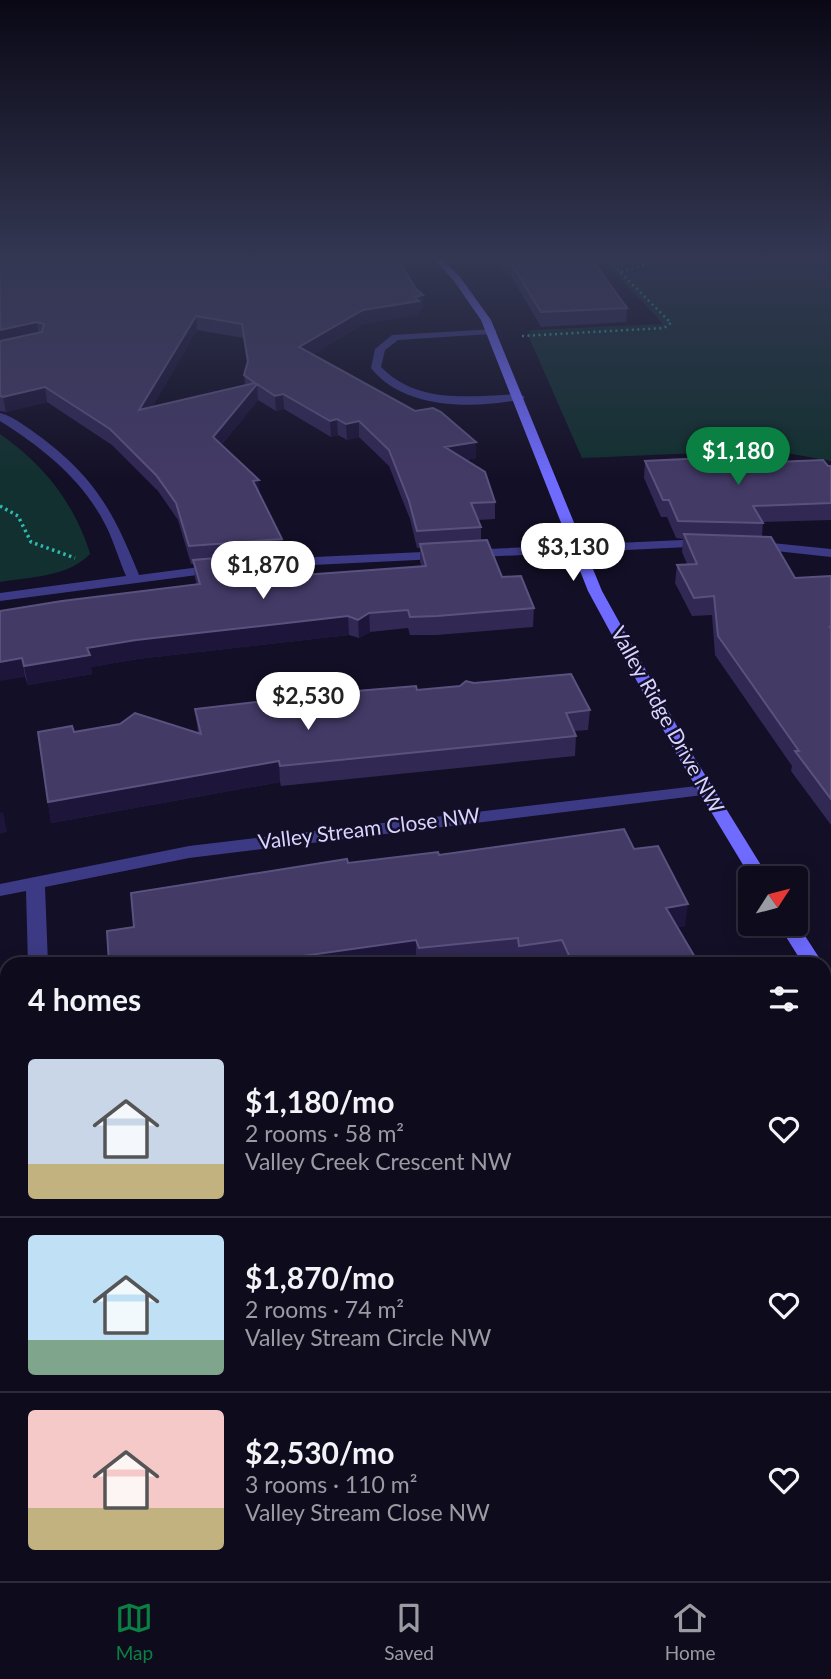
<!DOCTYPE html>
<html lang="en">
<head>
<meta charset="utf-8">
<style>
  body { margin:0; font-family:Lato,sans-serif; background:#1c1929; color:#f1f3f6; height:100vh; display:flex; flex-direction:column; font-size:26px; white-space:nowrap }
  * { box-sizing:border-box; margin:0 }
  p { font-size:23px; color:#9b9ba3 }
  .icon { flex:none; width:38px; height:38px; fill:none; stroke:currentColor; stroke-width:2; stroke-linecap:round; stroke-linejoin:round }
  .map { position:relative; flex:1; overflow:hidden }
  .drawer { position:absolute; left:0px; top:957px; width:831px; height:625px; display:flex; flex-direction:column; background:#0e0b1c; border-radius:21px 21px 0 0; box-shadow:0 4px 18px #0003,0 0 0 2px #2e2b3b }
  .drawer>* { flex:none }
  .needle { width:46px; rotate:54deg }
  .controls { position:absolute; left:738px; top:866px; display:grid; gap:14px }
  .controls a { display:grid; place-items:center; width:70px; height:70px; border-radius:7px; background:#0e0b1c; box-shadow:0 4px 18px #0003,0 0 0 2px #2e2b3b; font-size:35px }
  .price { position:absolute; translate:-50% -60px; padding:0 16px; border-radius:24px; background:#fff; color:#222; font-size:23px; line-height:46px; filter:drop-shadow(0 2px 4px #0008) }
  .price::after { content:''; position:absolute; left:50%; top:42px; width:21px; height:16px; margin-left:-10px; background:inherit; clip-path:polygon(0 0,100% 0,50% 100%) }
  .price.current { background:#0b8043; color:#fff }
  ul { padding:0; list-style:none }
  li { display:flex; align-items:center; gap:21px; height:175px; padding:0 28px }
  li+li { border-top:2px solid #2e2b3b }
  li span { display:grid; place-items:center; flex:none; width:196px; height:140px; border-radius:7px; color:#555 }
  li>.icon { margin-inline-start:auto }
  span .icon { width:84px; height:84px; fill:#fffc; stroke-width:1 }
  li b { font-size:30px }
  h2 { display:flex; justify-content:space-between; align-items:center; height:84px; padding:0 28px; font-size:30px }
  .tabs { display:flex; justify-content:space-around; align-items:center; height:98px; border-top:2px solid #2e2b3b; background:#0e0b1c; font-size:19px; color:#9b9ba3 }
  .tabs a { display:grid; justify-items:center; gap:4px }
  .tabs .current { color:#0b8043 }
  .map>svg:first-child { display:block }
  .green { fill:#12302f }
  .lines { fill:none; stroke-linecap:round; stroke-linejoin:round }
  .path-far1 { stroke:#2fb8b0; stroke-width:2.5; stroke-dasharray:2 3.5; stroke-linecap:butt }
  .path { stroke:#2fb8b0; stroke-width:3.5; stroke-dasharray:2.5 3.5; stroke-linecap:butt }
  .street { fill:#3d3a85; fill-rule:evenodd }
  .secondary { fill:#6f6bff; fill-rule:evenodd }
  .wall { fill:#312854; fill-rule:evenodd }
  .shaded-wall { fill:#1d163a }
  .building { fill:#433a66; stroke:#5a527e; stroke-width:2; fill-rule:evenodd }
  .labels { text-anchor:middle; stroke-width:5; stroke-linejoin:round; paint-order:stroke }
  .street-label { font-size:21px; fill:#d9d4ff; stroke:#130f26 }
</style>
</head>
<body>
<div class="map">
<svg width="831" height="1581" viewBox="0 0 831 1581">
  <rect width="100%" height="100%" fill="#130f26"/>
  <path class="green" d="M 639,258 L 831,258 L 831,461 L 770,450 L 582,458 L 528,335 L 531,330 L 663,324 L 604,261 Z
    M 0,434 C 43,464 72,500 89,550 L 90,554 C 68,577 30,577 0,582 Z"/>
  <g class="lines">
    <path class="path-far1" d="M 621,272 L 666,258
      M 522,336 L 664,328 L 671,323 L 606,258"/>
    <path class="path" d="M 0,506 L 18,516 L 31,542 L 75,558"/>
    <path class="street" d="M 495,329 L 496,331 L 491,334 L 398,340 L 385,350 L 381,367 C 418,405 471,396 519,394 L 525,397 L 523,399 C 474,409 404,410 371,368 L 375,349 L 392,335 Z
      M 0,413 C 15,417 29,429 42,438 C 96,479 114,513 139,575 L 215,565 L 222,569 L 220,572 L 0,601 L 0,593 L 126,576 C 119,560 114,542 106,526 C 83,480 43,448 0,421 Z
      M 704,539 L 709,540 L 709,546 L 271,567 L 264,563 L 271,559 Z
      M 753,541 L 831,549 L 831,557 L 748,548 L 746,545 Z
      M 705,785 L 711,786 L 714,790 L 711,794 L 189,858 L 45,887 L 48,964 L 28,964 L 26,891 L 0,896 L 0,884 L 189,846 Z
      M 7,1446 L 7,1474 L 0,1476 L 0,1449 Z"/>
    <path class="secondary" d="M 433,258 L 442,258 L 460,277 L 491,320 L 602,591 L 694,757 L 769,878 L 751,878 L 678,757 L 588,591 L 481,320 L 454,281 Z
      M 796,922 L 820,959 L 823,964 L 803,964 L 778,924 L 796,924 Z
      M 824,975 L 831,977 L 831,1000 L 824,998 Z"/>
  </g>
  <path class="wall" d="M 0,258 L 423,309 L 419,310 L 419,315 L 363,324 L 312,355 L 415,411 L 476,442 L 476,458 L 466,460 L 495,502 L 495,519 L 478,520 L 481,527 L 481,541 L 502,577 L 534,608 L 533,627 L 437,635 L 410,635 L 408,628 L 370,632 L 359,638 L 349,635 L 138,659 L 91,667 L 92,674 L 28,685 L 0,611 L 197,585 L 195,578 L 194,564 L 191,564 L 178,520 L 158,491 L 112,445 L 47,402 L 6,412 L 0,411 ZM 197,330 L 243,338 L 247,364 L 244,375 L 245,385 L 152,407 ZM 258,400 L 276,411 L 284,409 L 331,437 L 338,435 L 347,440 L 359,437 L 389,466 L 410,519 L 417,548 L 420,548 L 420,562 L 422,567 L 303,575 L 283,553 L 282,539 L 260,496 L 221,445 Z
    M 492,258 L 591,258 L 627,308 L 626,322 L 541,327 L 514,281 Z
    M 645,461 L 729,461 L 747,463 L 831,466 L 831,520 L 763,522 L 762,536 L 795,578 L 831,576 L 831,825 L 791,771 L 792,766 L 715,655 L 712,615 L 692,616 L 675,583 L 677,565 L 687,564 L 682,552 L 683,539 L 676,538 L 667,517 L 661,517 L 644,478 Z
    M 474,683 L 590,710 L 588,730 L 574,731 L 576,736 L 575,756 L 281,786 L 280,782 L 51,823 L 48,802 L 74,732 L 198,733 L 195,709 L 460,686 Z
    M 634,849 L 685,926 L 677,927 L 699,964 L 562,964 L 560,961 L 537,964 L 517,964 L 516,959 L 471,964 L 417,964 L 416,962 L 398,964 L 109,964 L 134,927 L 348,863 L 439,855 Z
    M 212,1575 L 410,1575 L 410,1581 L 227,1581 Z"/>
  <path class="shaded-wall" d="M 423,295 L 423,309 L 419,310 L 419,315 L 363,324 L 300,362 L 299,347 L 363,310 Z
    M 196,316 L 197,330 L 141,426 L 139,410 Z
    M 37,322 L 39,336 L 0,345 L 0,330 Z
    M 257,384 L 258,400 L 214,453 L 213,437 Z
    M 45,387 L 47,402 L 6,412 L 3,397 Z
    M 283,394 L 284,409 L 276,411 L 275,396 Z
    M 337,419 L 338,435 L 331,437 L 330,421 Z
    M 359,421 L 359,437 L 347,440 L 346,424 Z
    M 476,442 L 476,458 L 445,464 L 445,447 Z
    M 259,480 L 260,497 L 253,481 Z
    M 369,613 L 370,632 L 359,638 L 358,620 Z
    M 348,616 L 349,635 L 138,659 L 91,667 L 92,674 L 28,685 L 24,666 L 87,648 L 136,640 Z
    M 22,658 L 25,677 L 0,681 L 0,662 Z
    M 279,761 L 280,782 L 51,823 L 48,802 Z
    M 3,812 L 7,832 L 0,834 L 0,813 Z
    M 688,904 L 685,926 L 663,929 L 666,908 Z
    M 416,940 L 416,962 L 398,964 L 282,964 L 281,959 Z
    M 831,1389 L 831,1409 L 824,1412 L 824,1392 Z
    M 404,1575 L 410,1575 L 410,1581 L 402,1581 Z"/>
  <path class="building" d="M 0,258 L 397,258 L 416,289 L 423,295 L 414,297 L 419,301 L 363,310 L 299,347 L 415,411 L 433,408 L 441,412 L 476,442 L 445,447 L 485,472 L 495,502 L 471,503 L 481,527 L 417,531 L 409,501 L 389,450 L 359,421 L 346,424 L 337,419 L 330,421 L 283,394 L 275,396 L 257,384 L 213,437 L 259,480 L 253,481 L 282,539 L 189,546 L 176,503 L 156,475 L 110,429 L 45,387 L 3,397 L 0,396 L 0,341 L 42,332 L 44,324 L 37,322 L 0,330 ZM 196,316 L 242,324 L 248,361 L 244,375 L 255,383 L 139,410 Z
    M 505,258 L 591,258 L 627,308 L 541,312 L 514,268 Z
    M 726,457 L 729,461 L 745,460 L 747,463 L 823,460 L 828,466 L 831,466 L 831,503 L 753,506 L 763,523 L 678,521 L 669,500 L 663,500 L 645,461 Z
    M 684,534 L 771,537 L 795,578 L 831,576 L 831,627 L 830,627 L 831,629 L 831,799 L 795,751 L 799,751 L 718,636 L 714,596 L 694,598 L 677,565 L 697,564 Z
    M 487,540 L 502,577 L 521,576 L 534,608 L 437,616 L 410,617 L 408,610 L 369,613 L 358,620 L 348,616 L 136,640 L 87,648 L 90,655 L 24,666 L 22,658 L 0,662 L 0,611 L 62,601 L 200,584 L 193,560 L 290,552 L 303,575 L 426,566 L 420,544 Z
    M 571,674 L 590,710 L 566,713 L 576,736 L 280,766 L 279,761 L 48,802 L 38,732 L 72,726 L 74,732 L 120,724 L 135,713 L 201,734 L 195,709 L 344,692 L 416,686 L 417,690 L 460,686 L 466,681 L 474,683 Z
    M 624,829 L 634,849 L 658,846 L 688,904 L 666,908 L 699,964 L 573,964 L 562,940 L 519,946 L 518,938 L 419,948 L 416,940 L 281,959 L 282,964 L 109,964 L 107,931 L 134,927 L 131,893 L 347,859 L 348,863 L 438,852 L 439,855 Z
    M 831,1203 L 831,1389 L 824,1392 L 824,1205 Z
    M 76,1575 L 158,1575 L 162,1581 L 68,1581 Z
    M 174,1575 L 205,1575 L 210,1581 L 166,1581 Z
    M 263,1575 L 404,1575 L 402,1581 L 278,1581 Z"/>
  <linearGradient id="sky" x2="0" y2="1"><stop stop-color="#0a0815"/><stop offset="0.54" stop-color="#333752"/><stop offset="1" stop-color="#333752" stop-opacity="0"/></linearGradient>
  <rect width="831" height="479" fill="url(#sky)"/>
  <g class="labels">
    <g class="street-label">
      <text transform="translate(667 720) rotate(61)" y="7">Valley Ridge Drive NW</text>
      <text transform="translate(369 829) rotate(-7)" y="7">Valley Stream Close NW</text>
    </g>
  </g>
</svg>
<div class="controls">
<a><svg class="needle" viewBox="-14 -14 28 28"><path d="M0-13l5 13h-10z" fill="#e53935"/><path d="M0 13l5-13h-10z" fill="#9b9ba3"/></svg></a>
</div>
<b class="price current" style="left:738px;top:487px">$1,180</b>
<b class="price" style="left:573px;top:583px">$3,130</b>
<b class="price" style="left:263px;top:601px">$1,870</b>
<b class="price" style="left:308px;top:732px">$2,530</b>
<section class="drawer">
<h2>4 homes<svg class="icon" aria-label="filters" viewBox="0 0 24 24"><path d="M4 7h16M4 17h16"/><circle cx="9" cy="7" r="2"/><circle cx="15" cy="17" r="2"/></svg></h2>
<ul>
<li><span style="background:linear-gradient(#c9d6e8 75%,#c2b280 0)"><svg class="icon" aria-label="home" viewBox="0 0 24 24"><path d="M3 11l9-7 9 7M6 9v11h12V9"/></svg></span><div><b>$1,180/mo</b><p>2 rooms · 58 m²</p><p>Valley Creek Crescent NW</p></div><svg class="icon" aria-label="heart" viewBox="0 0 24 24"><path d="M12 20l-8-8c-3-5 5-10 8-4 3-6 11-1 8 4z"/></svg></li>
<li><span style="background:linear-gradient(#bfe0f5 75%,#7fa58c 0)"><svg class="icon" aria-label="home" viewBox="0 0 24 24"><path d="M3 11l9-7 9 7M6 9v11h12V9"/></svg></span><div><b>$1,870/mo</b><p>2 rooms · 74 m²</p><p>Valley Stream Circle NW</p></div><svg class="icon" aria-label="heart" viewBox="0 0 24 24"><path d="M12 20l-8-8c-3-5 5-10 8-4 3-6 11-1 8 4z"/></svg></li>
<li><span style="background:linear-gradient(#f6c9c9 70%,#c2b280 0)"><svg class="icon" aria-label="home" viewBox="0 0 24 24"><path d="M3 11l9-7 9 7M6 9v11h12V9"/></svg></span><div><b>$2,530/mo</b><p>3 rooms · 110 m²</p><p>Valley Stream Close NW</p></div><svg class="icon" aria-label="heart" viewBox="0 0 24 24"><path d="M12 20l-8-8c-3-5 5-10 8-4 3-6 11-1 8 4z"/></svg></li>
</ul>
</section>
</div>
<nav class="tabs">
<a class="current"><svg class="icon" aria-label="map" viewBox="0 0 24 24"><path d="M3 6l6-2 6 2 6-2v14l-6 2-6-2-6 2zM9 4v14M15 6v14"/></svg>Map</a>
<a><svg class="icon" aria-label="saved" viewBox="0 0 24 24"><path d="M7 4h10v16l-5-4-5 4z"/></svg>Saved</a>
<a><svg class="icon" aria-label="home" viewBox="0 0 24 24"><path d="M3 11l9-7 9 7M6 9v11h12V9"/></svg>Home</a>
</nav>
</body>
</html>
